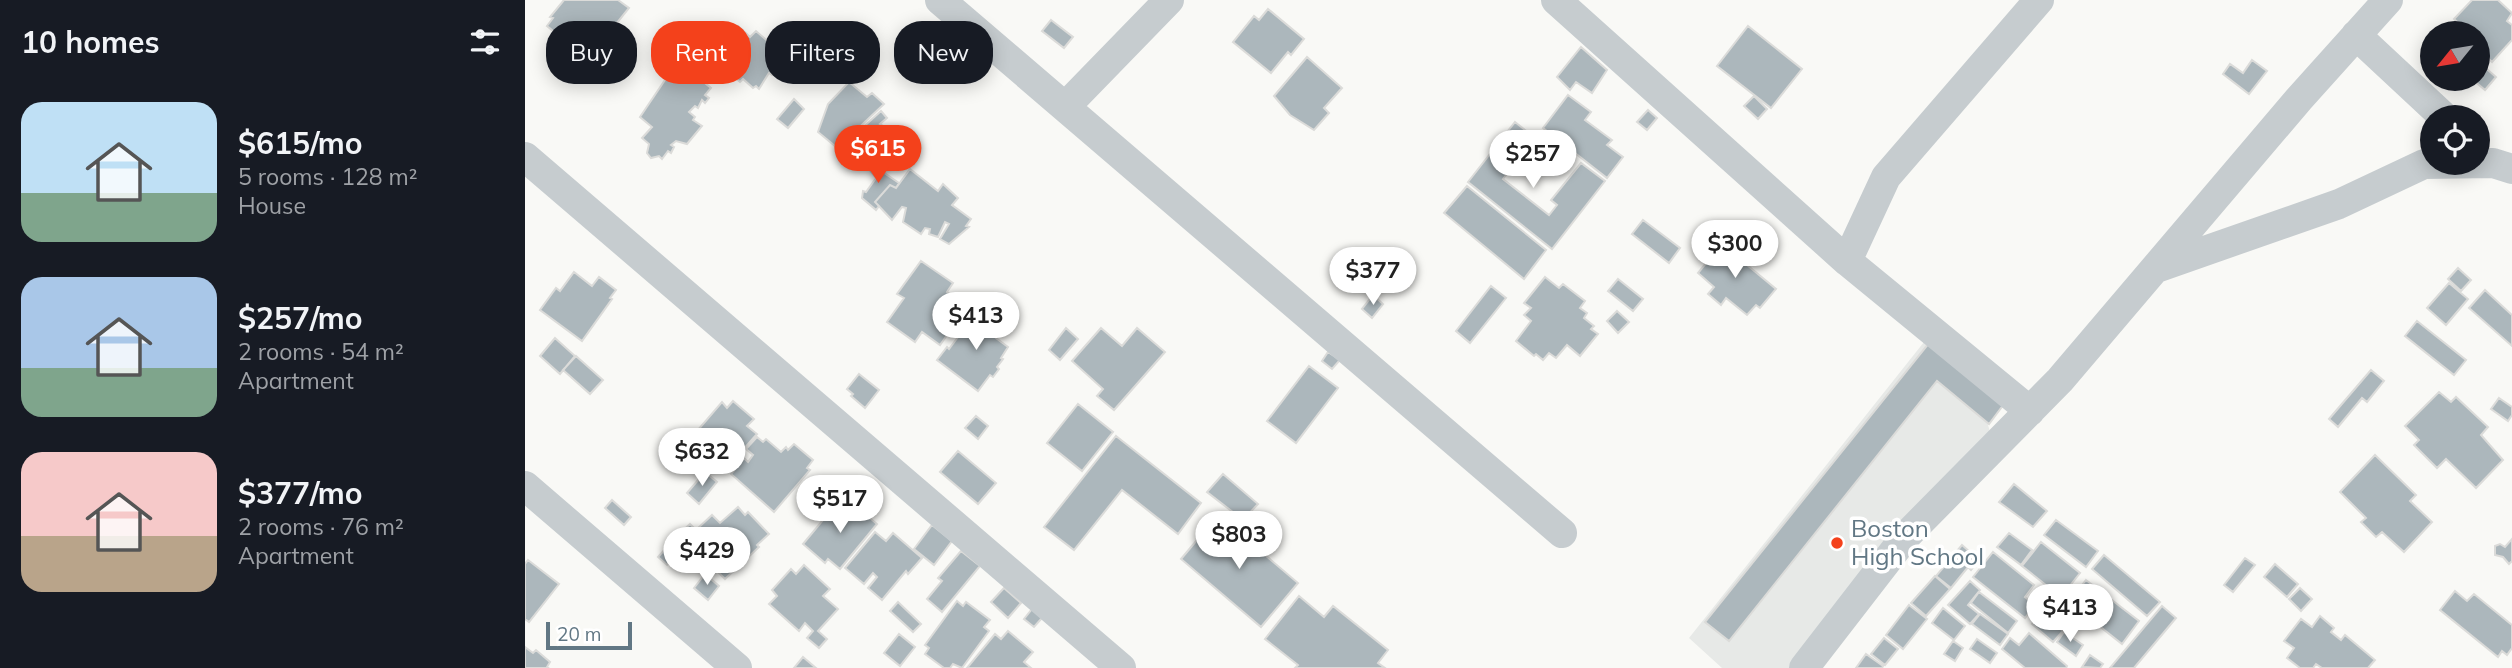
<!DOCTYPE html>
<html lang="en">
<head>
<meta charset="utf-8">
<style>
  body { margin:0; font-family:Mulish,sans-serif; background:#20242c; color:#f1f3f6; height:100vh; display:flex; flex-direction:column; font-size:26px; white-space:nowrap }
  * { box-sizing:border-box; margin:0 }
  p { font-size:23px; color:#9ea1a6 }
  .icon { flex:none; width:38px; height:38px; fill:none; stroke:currentColor; stroke-width:2; stroke-linecap:round; stroke-linejoin:round }
  .map { position:relative; flex:1; overflow:hidden }
  .sheet { display:flex; flex-direction:column; background:#171b24; width:525px }
  .sheet>* { flex:none }
  .banner { position:absolute; left:21px; top:21px; width:665px; height:63px; display:flex; gap:14px }
  .needle { width:46px; rotate:240deg }
  .tools { position:absolute; left:1895px; top:21px; display:grid; gap:14px }
  .tools a { display:grid; place-items:center; width:70px; height:70px; border-radius:50%; background:#171b24; box-shadow:0 4px 18px #0003; font-size:35px }
  .scale { position:absolute; left:21px; bottom:18px; width:86px; box-sizing:border-box; padding-left:7px; border:4px solid #617784; border-top:0; font-size:19px; line-height:24px; white-space:nowrap; color:#617784; -webkit-text-stroke:5px #fff; paint-order:stroke }
  .price { position:absolute; translate:-50% -60px; padding:0 16px; border-radius:24px; background:#fff; color:#222; font-size:23px; line-height:46px; filter:drop-shadow(0 2px 4px #0008) }
  .price::after { content:''; position:absolute; left:50%; top:42px; width:21px; height:16px; margin-left:-10px; background:inherit; clip-path:polygon(0 0,100% 0,50% 100%) }
  .price.on { background:#f4411b; color:#fff }
  ul { padding:0; list-style:none }
  li { display:flex; align-items:center; gap:21px; height:175px; padding:0 21px }
  li span { display:grid; place-items:center; flex:none; width:196px; height:140px; border-radius:21px; color:#555 }
  li>.icon { margin-inline-start:auto }
  span .icon { width:84px; height:84px; fill:#fffc; stroke-width:1 }
  li b { font-size:30px }
  h2 { display:flex; justify-content:space-between; align-items:center; height:84px; padding:0 21px; font-size:30px }
  .pill { padding:0 24px; border-radius:28px; background:#171b24; box-shadow:0 4px 18px #0003; font-size:24px; line-height:63px }
  .pill.on { background:#f4411b; color:#fff }
  main { display:flex; flex:1; min-height:0 }
  .map>svg:first-child { display:block }
  .built { fill:#e7e9e7 }
  .building { fill:#acb7bc; stroke:#dbdbd9; stroke-width:2 }
  .lines { fill:none; stroke-linecap:round; stroke-linejoin:round }
  .minor { stroke:#c6cccf; stroke-width:30 }
  .poi-dot { fill:#f4411b; stroke:#fff; stroke-width:2.5 }
  .labels { text-anchor:middle; stroke-width:7; stroke-linejoin:round; paint-order:stroke }
  .poi-label { font-size:24px; fill:#617784; stroke:#fff; text-anchor:start }
</style>
</head>
<body>
<main>
<section class="sheet">
<h2>10 homes<svg class="icon" aria-label="filters" viewBox="0 0 24 24"><path d="M4 7h16M4 17h16"/><circle cx="9" cy="7" r="2"/><circle cx="15" cy="17" r="2"/></svg></h2>
<ul>
<li><span style="background:linear-gradient(#bfe0f5 65%,#7fa58c 0)"><svg class="icon" aria-label="home" viewBox="0 0 24 24"><path d="M3 11l9-7 9 7M6 9v11h12V9"/></svg></span><div><b>$615/mo</b><p>5 rooms · 128 m²</p><p>House</p></div></li>
<li><span style="background:linear-gradient(#a9c7e8 65%,#7fa58c 0)"><svg class="icon" aria-label="home" viewBox="0 0 24 24"><path d="M3 11l9-7 9 7M6 9v11h12V9"/></svg></span><div><b>$257/mo</b><p>2 rooms · 54 m²</p><p>Apartment</p></div></li>
<li><span style="background:linear-gradient(#f6c9c9 60%,#b9a48a 0)"><svg class="icon" aria-label="home" viewBox="0 0 24 24"><path d="M3 11l9-7 9 7M6 9v11h12V9"/></svg></span><div><b>$377/mo</b><p>2 rooms · 76 m²</p><p>Apartment</p></div></li>
</ul>
</section>
<div class="map">
<svg width="1987" height="668" viewBox="0 0 1987 668">
  <rect width="100%" height="100%" fill="#f9f9f6"/>
  <path class="built" d="M 1399,342 L 1478,407 L 1463,425 L 1470,448 L 1274,668 L 1197,668 L 1164,638 Z"/>
  <path class="building" d="M 39,0 L 93,0 L 104,8 L 71,49 L 56,37 L 48,47 L 22,26 L 28,18 L 25,17 Z
    M 1947,0 L 1973,0 L 1987,13 L 1982,21 L 1987,25 L 1987,40 L 1967,62 L 1953,49 L 1953,33 L 1936,33 L 1940,29 L 1929,19 Z
    M 743,9 L 779,39 L 766,55 L 763,52 L 746,73 L 708,42 L 729,16 L 734,20 Z
    M 526,20 L 548,37 L 539,48 L 517,31 Z
    M 213,26 L 225,37 L 231,31 L 262,58 L 247,75 L 244,73 L 234,89 L 231,86 L 228,88 L 218,79 L 215,82 L 209,77 L 207,79 L 195,69 L 198,66 L 187,56 Z
    M 1223,26 L 1277,69 L 1246,108 L 1192,66 Z
    M 1056,47 L 1082,70 L 1067,93 L 1051,82 L 1045,90 L 1032,77 Z
    M 782,57 L 817,88 L 799,108 L 804,113 L 789,130 L 765,115 L 749,96 Z
    M 1727,60 L 1742,71 L 1724,94 L 1698,74 L 1705,64 L 1718,73 Z
    M 1955,63 L 1971,77 L 1960,90 L 1947,79 L 1953,79 Z
    M 159,66 L 186,88 L 180,95 L 184,98 L 180,103 L 177,100 L 173,108 L 170,106 L 164,112 L 170,117 L 168,120 L 177,126 L 162,144 L 151,141 L 146,145 L 149,147 L 146,153 L 143,151 L 137,159 L 134,156 L 126,158 L 122,153 L 124,144 L 117,138 L 127,127 L 115,117 L 142,77 L 147,81 Z
    M 324,82 L 342,97 L 347,93 L 359,104 L 323,138 L 325,139 L 356,111 L 362,118 L 355,124 L 358,126 L 352,132 L 355,136 L 340,153 L 336,152 L 328,161 L 293,132 L 303,104 Z
    M 1043,95 L 1066,112 L 1060,120 L 1087,140 L 1082,145 L 1098,157 L 1082,178 L 1018,128 Z
    M 1229,96 L 1242,109 L 1233,119 L 1219,106 Z
    M 269,99 L 279,109 L 263,128 L 252,119 Z
    M 1123,110 L 1132,118 L 1122,130 L 1112,122 Z
    M 990,122 L 1010,138 L 978,179 L 1024,215 L 1032,205 L 1026,200 L 1056,163 L 1080,181 L 1027,249 L 943,182 Z
    M 353,160 L 358,172 L 374,183 L 371,188 L 365,185 L 350,202 L 354,206 L 351,210 L 337,198 L 338,191 L 341,192 L 351,178 L 344,169 Z
    M 385,169 L 413,191 L 418,184 L 433,198 L 427,205 L 446,219 L 441,226 L 444,227 L 424,244 L 415,239 L 424,224 L 420,222 L 413,237 L 404,234 L 405,229 L 400,228 L 396,234 L 378,222 L 381,208 L 377,207 L 367,220 L 350,202 L 365,185 L 371,188 Z
    M 942,186 L 1021,250 L 999,279 L 919,213 Z
    M 1118,220 L 1155,248 L 1144,263 L 1107,234 Z
    M 1200,240 L 1220,256 L 1216,260 L 1251,289 L 1235,308 L 1231,305 L 1222,315 L 1201,298 L 1196,305 L 1183,294 L 1189,287 L 1173,273 Z
    M 396,261 L 428,283 L 422,292 L 442,307 L 415,345 L 397,332 L 390,342 L 362,322 L 379,298 L 372,294 Z
    M 1933,268 L 1946,280 L 1936,291 L 1923,279 Z
    M 49,272 L 67,286 L 74,277 L 91,290 L 85,298 L 87,299 L 57,341 L 15,310 L 31,288 L 35,291 Z
    M 1020,277 L 1034,288 L 1038,284 L 1060,301 L 1055,308 L 1062,313 L 1059,318 L 1069,326 L 1066,329 L 1073,334 L 1055,356 L 1042,345 L 1031,358 L 1024,353 L 1018,360 L 1011,354 L 1009,356 L 991,341 L 1006,321 L 999,315 L 1006,308 L 999,303 Z
    M 1093,279 L 1118,299 L 1108,311 L 1083,291 Z
    M 1924,283 L 1943,299 L 1921,325 L 1902,308 Z
    M 966,286 L 981,298 L 945,343 L 931,331 Z
    M 1960,290 L 1987,315 L 1987,346 L 1944,308 Z
    M 848,295 L 858,304 L 847,318 L 837,309 Z
    M 1092,311 L 1104,322 L 1093,333 L 1082,321 Z
    M 456,312 L 478,329 L 471,338 L 483,347 L 476,358 L 478,359 L 472,367 L 474,369 L 468,377 L 465,375 L 453,391 L 412,360 L 422,347 L 424,349 L 442,325 L 445,327 Z
    M 1892,321 L 1941,360 L 1929,375 L 1880,336 Z
    M 541,328 L 553,339 L 535,360 L 524,350 Z
    M 576,328 L 597,346 L 612,328 L 640,352 L 589,410 L 572,396 L 578,389 L 547,361 Z
    M 30,338 L 50,356 L 35,374 L 15,356 Z
    M 1404,343 L 1479,404 L 1464,424 L 1412,381 L 1204,641 L 1180,622 Z
    M 803,352 L 815,360 L 807,369 L 797,361 Z
    M 51,356 L 78,380 L 65,394 L 38,370 Z
    M 784,366 L 813,388 L 771,443 L 742,421 Z
    M 1846,370 L 1859,381 L 1842,402 L 1837,398 L 1813,427 L 1804,419 Z
    M 334,374 L 354,390 L 340,408 L 326,396 L 328,394 L 322,389 Z
    M 1914,392 L 1926,402 L 1931,397 L 1963,427 L 1956,435 L 1978,460 L 1951,488 L 1921,459 L 1912,468 L 1889,445 L 1894,440 L 1880,426 Z
    M 1974,398 L 1987,407 L 1987,415 L 1983,421 L 1966,409 Z
    M 208,401 L 229,419 L 222,426 L 232,434 L 201,469 L 183,454 L 180,457 L 167,445 L 170,442 L 166,438 L 197,402 L 202,408 Z
    M 553,404 L 588,432 L 557,471 L 522,443 Z
    M 451,416 L 463,426 L 453,439 L 440,428 Z
    M 591,436 L 676,503 L 653,534 L 597,490 L 549,550 L 519,527 Z
    M 232,437 L 238,442 L 241,439 L 256,452 L 261,447 L 263,450 L 269,444 L 288,460 L 282,468 L 285,470 L 249,512 L 206,474 L 219,458 L 223,462 L 228,455 L 221,449 Z
    M 433,451 L 471,483 L 453,504 L 415,472 Z
    M 1850,455 L 1891,495 L 1885,501 L 1907,522 L 1879,552 L 1857,532 L 1851,537 L 1836,522 L 1841,518 L 1815,492 Z
    M 180,472 L 192,482 L 174,504 L 162,493 Z
    M 698,474 L 733,504 L 718,520 L 682,492 Z
    M 1489,484 L 1522,511 L 1508,527 L 1474,502 Z
    M 87,500 L 106,517 L 99,525 L 80,508 Z
    M 313,502 L 326,513 L 331,506 L 352,524 L 315,569 L 303,559 L 300,563 L 278,544 Z
    M 213,507 L 220,515 L 223,512 L 244,534 L 232,545 L 234,547 L 200,579 L 192,571 L 185,577 L 173,563 L 181,556 L 173,546 L 181,539 L 172,529 L 187,515 L 195,523 Z
    M 693,515 L 773,583 L 736,627 L 656,559 Z
    M 1531,520 L 1573,551 L 1561,567 L 1519,535 Z
    M 165,524 L 179,538 L 170,546 L 174,550 L 168,557 L 150,538 Z
    M 407,525 L 427,541 L 409,565 L 389,549 Z
    M 350,532 L 361,541 L 368,533 L 397,558 L 383,574 L 381,571 L 357,600 L 343,588 L 352,577 L 348,573 L 339,584 L 320,568 Z
    M 1484,533 L 1507,550 L 1496,565 L 1472,547 Z
    M 1987,539 L 1987,561 L 1984,564 L 1978,557 L 1970,555 L 1970,546 L 1975,544 L 1980,547 Z
    M 1516,542 L 1555,573 L 1536,597 L 1497,566 Z
    M 1437,545 L 1454,560 L 1446,570 L 1443,567 L 1426,588 L 1411,576 Z
    M 142,547 L 151,556 L 142,565 L 133,557 Z
    M 436,551 L 455,566 L 417,612 L 402,599 L 417,581 L 413,578 Z
    M 1468,552 L 1509,585 L 1500,597 L 1510,605 L 1500,618 L 1448,577 Z
    M 1579,555 L 1635,602 L 1622,616 L 1567,569 Z
    M 1720,558 L 1730,565 L 1708,592 L 1699,585 Z
    M 3,560 L 34,584 L 4,622 L 0,619 L 0,564 Z
    M 1750,564 L 1773,584 L 1762,597 L 1739,577 Z
    M 279,565 L 305,589 L 298,596 L 313,609 L 293,631 L 302,639 L 294,648 L 282,638 L 288,631 L 280,623 L 274,631 L 244,604 L 252,596 L 247,590 L 266,569 L 271,574 Z
    M 180,574 L 194,586 L 183,600 L 169,588 Z
    M 1410,576 L 1425,589 L 1401,616 L 1386,603 Z
    M 1561,580 L 1614,621 L 1597,644 L 1544,602 Z
    M 1445,581 L 1455,590 L 1443,605 L 1454,614 L 1445,624 L 1423,605 Z
    M 479,588 L 496,603 L 483,618 L 466,602 Z
    M 1775,588 L 1787,599 L 1776,611 L 1764,599 Z
    M 1930,591 L 1942,601 L 1949,594 L 1987,625 L 1987,648 L 1982,655 L 1977,651 L 1973,657 L 1915,610 Z
    M 1454,592 L 1492,621 L 1483,633 L 1446,603 Z
    M 774,596 L 799,617 L 808,606 L 863,650 L 853,663 L 860,668 L 770,668 L 773,665 L 740,639 Z
    M 432,601 L 438,606 L 441,602 L 465,620 L 459,627 L 464,631 L 437,668 L 428,664 L 425,668 L 419,668 L 400,654 L 404,648 L 400,645 Z
    M 373,602 L 396,624 L 388,632 L 365,611 Z
    M 1384,605 L 1402,619 L 1378,649 L 1361,635 Z
    M 1637,606 L 1651,618 L 1609,668 L 1585,668 Z
    M 1418,608 L 1440,626 L 1429,640 L 1407,623 Z
    M 507,609 L 517,618 L 509,627 L 499,619 Z
    M 1517,612 L 1538,631 L 1528,642 L 1507,624 Z
    M 1455,614 L 1483,634 L 1475,645 L 1447,624 Z
    M 1795,616 L 1809,628 L 1806,632 L 1816,640 L 1820,635 L 1850,660 L 1843,668 L 1797,668 L 1791,664 L 1788,668 L 1775,668 L 1762,658 L 1769,648 L 1759,641 L 1776,619 L 1787,627 Z
    M 483,631 L 508,652 L 499,662 L 506,668 L 442,668 L 470,634 L 476,639 Z
    M 1539,632 L 1558,645 L 1551,656 L 1532,642 Z
    M 1504,633 L 1542,666 L 1541,668 L 1500,668 L 1477,649 L 1485,638 L 1494,645 Z
    M 374,634 L 390,647 L 375,666 L 359,653 Z
    M 1359,638 L 1373,649 L 1360,665 L 1346,654 Z
    M 1452,639 L 1472,653 L 1465,663 L 1445,649 Z
    M 1428,641 L 1438,648 L 1430,661 L 1419,654 Z
    M 0,647 L 8,653 L 11,650 L 25,662 L 22,667 L 24,668 L 0,668 Z
    M 1341,654 L 1358,666 L 1357,668 L 1331,668 Z
    M 1565,655 L 1578,664 L 1575,668 L 1557,667 Z
    M 278,657 L 291,668 L 269,668 Z"/>
  <g class="lines">
    <path class="minor" d="M 415,0 L 1037,533
      M 1031,0 L 1322,261 L 1505,411
      M 1831,35 L 1919,117
      M 540,107 L 644,0
      M 0,157 L 596,668
      M 1322,261 L 1361,177 L 1514,0
      M 1634,267 L 1814,204 L 1899,164 L 1968,163 L 1987,169
      M 0,486 L 212,668
      M 1279,668 L 1381,536 L 1535,380 L 1774,99 L 1863,0"/>
  </g>
  <circle class="poi-dot" cx="1312" cy="543" r="7"/>
  <g class="labels">
    <g class="poi-label">
      <text x="1326" y="537">Boston<tspan x="1326" dy="28">High School</tspan></text>
    </g>
  </g>
</svg>
<div class="tools">
<a><svg class="needle" viewBox="-14 -14 28 28"><path d="M0-13l5 13h-10z" fill="#e53935"/><path d="M0 13l5-13h-10z" fill="#9ea1a6"/></svg></a>
<a><svg class="icon" aria-label="locate" viewBox="0 0 24 24"><circle cx="12" cy="12" r="6"/><path d="M12 2v4M12 18v4M2 12h4M18 12h4"/></svg></a>
</div>
<div class="scale">20 m</div>
<b class="price on" style="left:353px;top:185px">$615</b>
<b class="price" style="left:1008px;top:190px">$257</b>
<b class="price" style="left:1210px;top:280px">$300</b>
<b class="price" style="left:848px;top:307px">$377</b>
<b class="price" style="left:451px;top:352px">$413</b>
<b class="price" style="left:177px;top:488px">$632</b>
<b class="price" style="left:315px;top:535px">$517</b>
<b class="price" style="left:714px;top:571px">$803</b>
<b class="price" style="left:182px;top:587px">$429</b>
<b class="price" style="left:1545px;top:644px">$413</b>
<div class="banner">
<a class="pill">Buy</a>
<a class="pill on">Rent</a>
<a class="pill">Filters</a>
<a class="pill">New</a>
</div>
</div>
</main>
</body>
</html>
